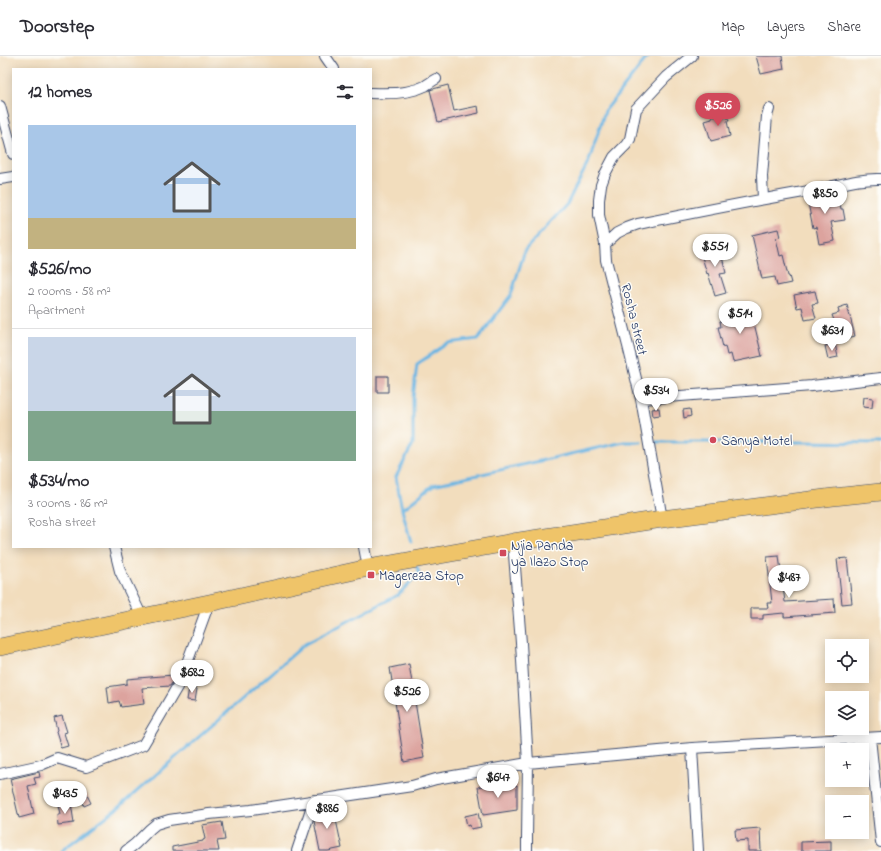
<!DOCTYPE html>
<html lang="en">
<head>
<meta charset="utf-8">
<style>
  body { margin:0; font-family:"Indie Flower",sans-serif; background:#f2f2f3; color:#2b2b33; height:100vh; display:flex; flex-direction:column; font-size:15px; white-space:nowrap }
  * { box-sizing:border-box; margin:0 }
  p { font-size:13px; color:#7c7c81 }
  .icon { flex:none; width:22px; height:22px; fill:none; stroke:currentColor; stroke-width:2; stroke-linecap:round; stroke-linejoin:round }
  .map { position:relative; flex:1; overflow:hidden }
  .panel { position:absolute; left:12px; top:12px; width:360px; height:480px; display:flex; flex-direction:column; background:#fff; border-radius:0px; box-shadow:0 2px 10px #0003 }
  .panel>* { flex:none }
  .tools { position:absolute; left:825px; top:583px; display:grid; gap:8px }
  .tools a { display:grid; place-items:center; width:44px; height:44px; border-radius:0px; background:#fff; box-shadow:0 2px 10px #0003; font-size:20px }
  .price { position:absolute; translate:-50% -34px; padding:0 9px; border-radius:14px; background:#fff; color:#222; font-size:13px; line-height:26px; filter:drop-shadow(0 1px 2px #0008) }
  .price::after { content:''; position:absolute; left:50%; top:24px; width:12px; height:9px; margin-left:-6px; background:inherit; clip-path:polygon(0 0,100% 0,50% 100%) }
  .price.on { background:#d1495b; color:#fff }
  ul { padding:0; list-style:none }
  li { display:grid; align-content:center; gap:8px; height:212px; padding:0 16px }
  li+li { border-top:1px solid #e1e1e2 }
  li span { display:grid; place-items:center; height:124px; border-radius:0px; color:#555 }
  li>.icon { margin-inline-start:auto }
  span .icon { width:72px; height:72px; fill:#fffc; stroke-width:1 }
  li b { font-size:17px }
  h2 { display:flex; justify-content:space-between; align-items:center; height:48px; padding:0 16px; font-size:17px }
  header { display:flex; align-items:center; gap:24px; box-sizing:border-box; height:56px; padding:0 20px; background:#fff; border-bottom:1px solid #e1e1e2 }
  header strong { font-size:19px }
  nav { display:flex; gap:22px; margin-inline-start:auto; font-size:14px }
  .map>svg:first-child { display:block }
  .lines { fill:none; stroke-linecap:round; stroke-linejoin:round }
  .stream { stroke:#6ab5e3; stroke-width:3 }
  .building { fill:#dca39e }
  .minor-casing { stroke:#3b496c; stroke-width:12 }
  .trunk-casing { stroke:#3b496c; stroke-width:18 }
  .minor { stroke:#fff; stroke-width:10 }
  .trunk { stroke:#efc469; stroke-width:17 }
  .poi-dot { fill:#d1495b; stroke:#fdfcf7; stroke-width:1.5 }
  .labels { text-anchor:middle; stroke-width:3; stroke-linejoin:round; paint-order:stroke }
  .street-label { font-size:14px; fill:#1b2f5e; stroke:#fdfcf7 }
  .poi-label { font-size:14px; fill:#1b2f5e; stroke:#fdfcf7; text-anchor:start }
</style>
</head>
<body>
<header>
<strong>Doorstep</strong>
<nav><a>Map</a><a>Layers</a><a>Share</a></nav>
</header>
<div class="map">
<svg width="881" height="795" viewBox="0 0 881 795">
  <rect width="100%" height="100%" fill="#fdfcf7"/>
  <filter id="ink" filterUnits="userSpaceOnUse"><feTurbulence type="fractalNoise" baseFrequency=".025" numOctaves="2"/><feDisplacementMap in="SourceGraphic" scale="8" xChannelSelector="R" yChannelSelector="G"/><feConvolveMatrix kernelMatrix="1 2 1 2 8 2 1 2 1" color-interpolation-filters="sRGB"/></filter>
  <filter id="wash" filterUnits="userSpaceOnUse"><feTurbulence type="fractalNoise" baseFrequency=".012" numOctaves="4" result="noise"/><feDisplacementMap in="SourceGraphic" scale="16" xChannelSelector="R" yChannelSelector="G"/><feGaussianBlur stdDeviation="0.9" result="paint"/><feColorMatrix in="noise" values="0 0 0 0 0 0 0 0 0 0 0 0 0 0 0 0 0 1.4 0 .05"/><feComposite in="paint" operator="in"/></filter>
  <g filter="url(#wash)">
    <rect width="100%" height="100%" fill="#f2ddbd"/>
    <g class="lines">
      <path class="stream" d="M 656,386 L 799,386 L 881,387
        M 402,454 L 396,421 L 413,388 L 413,342 L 417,308 L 448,287 L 478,283 L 511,239 L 525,194 L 567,148 L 589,105 L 605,55 L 648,0
        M 411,486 L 402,454 L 433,429 L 624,386 L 641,386
        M 61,795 L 119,751 L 305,588 L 398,539 L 419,517 L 417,511"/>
    </g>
    <g id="blocks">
      <path class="building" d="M 756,0 L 782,0 L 784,13 L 761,18 Z
        M 448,29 L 454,55 L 478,50 L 479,57 L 438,66 L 430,34 L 433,33 Z
        M 726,57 L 729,65 L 727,65 L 730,80 L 711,85 L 705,65 L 712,63 L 712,61 Z
        M 838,136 L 841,153 L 843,153 L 845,164 L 831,166 L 835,185 L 819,188 L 816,171 L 813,172 L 807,142 Z
        M 778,173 L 780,181 L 776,182 L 780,200 L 783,199 L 788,220 L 789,220 L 791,227 L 777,230 L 775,221 L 762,223 L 752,179 Z
        M 719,189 L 726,217 L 720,218 L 726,237 L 715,240 L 708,217 L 707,218 L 700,194 Z
        M 815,235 L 818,247 L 812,248 L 816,262 L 805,264 L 802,251 L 797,252 L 794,239 Z
        M 847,249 L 855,280 L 836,285 L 831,268 L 835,267 L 832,259 L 839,257 L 838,252 Z
        M 744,250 L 745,257 L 751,255 L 762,300 L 733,306 L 731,298 L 727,299 L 725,290 L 723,291 L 718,271 L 721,271 L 720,265 L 725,264 L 723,255 Z
        M 835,288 L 838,301 L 828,303 L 825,290 Z
        M 377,320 L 388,320 L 388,336 L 377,336 Z
        M 864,341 L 873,342 L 872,352 L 863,351 Z
        M 659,352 L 660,359 L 653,360 L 652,353 Z
        M 690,353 L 691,360 L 684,362 L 683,354 Z
        M 779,500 L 785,546 L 834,543 L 835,557 L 784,561 L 784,557 L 763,559 L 763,563 L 751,563 L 751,552 L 768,552 L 767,547 L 772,547 L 767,501 Z
        M 847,502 L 852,547 L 842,548 L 837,503 Z
        M 409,608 L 424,702 L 404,706 L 390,612 Z
        M 173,619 L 174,624 L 170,630 L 142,632 L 144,648 L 121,651 L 119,645 L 109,647 L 107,631 L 127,628 L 127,623 Z
        M 189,632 L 197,633 L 195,645 L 187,644 Z
        M 62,660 L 67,676 L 64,677 L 68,690 L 61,692 L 56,676 L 57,675 L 54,662 Z
        M 39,716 L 40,721 L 34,722 L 36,728 L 28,730 L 34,758 L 19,762 L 10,723 Z
        M 495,728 L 496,733 L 517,729 L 517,754 L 483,759 L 478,731 Z
        M 86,737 L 91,747 L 84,750 L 80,740 Z
        M 71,747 L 74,767 L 58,769 L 57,758 L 60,758 L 58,749 Z
        M 333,750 L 342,792 L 328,795 L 320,795 L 314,765 L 318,753 Z
        M 478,757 L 481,771 L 471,773 L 470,769 L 467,770 L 465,760 Z
        M 222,766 L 225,784 L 217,785 L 219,795 L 172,795 L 172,791 L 203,785 L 203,784 L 205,783 L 202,769 Z
        M 760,772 L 761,795 L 748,795 L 748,784 L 736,785 L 735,774 Z
        M 831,785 L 831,795 L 801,795 L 801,786 Z"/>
    </g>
  </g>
  <g filter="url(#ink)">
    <use href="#blocks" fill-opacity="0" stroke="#3b496c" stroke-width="1"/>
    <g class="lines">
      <defs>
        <path id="minor" d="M 325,0 L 334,13
          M 371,37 C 389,38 409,38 425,30 C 428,28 432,25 436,23
          M 0,50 L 13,98
          M 0,123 L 13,121
          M 763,143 L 762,120 L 767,60 L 769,53
          M 605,188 L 617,177 L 627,172 L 638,168 C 697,156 756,144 815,134 C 837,130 858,122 881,123
          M 641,343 L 812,330 L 881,322
          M 662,463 L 641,343 L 628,290 L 606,204 L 605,188 L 599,159 L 599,144 L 601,129 L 605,118 L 614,101 L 626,89 L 630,83 L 636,53 L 666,21 L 692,0
          M 513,486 L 521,587 L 528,707 L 527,782 L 527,795
          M 114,491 L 120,515 L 142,561
          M 364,491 L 368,512
          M 870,682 L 881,786
          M 692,692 L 698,795
          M 0,718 L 41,709 L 57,702 L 86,711 L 143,689 L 180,626 L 209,547
          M 126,795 L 135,788 L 150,773 L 156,768 L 169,764 L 209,758 L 251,754 L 412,730 L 436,723 L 528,707 L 692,692 L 881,681
          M 297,795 L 314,744"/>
        <path id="trunk" d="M 0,591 L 209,547 L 368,512 L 513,486 L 662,463 L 833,441 L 881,436"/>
      </defs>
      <use href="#minor" class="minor-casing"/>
      <use href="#trunk" class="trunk-casing"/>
      <use href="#minor" class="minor"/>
      <use href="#trunk" class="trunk"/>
    </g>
  </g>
  <g class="poi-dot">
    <circle cx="713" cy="384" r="4"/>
    <rect x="499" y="493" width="8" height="8" rx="2"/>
    <rect x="367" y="515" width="8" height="8" rx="2"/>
  </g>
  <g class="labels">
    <g class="street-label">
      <text transform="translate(635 263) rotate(76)" y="5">Rosha street</text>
    </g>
    <g class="poi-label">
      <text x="721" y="389">Sanya Motel</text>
      <text x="511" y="494">Njia Panda<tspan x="511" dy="16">ya Ilazo Stop</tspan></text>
      <text x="379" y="524">Magereza Stop</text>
    </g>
  </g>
</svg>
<div class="tools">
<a><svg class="icon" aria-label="locate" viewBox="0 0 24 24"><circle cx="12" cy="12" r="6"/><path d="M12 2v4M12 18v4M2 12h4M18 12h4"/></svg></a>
<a><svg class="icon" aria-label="layers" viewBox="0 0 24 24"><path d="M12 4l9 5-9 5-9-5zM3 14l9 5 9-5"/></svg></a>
<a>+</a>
<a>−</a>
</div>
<b class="price on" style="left:718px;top:71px">$526</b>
<b class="price" style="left:825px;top:159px">$850</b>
<b class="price" style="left:715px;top:212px">$551</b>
<b class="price" style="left:740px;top:279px">$514</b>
<b class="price" style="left:832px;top:296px">$631</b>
<b class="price" style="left:656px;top:356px">$534</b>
<b class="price" style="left:789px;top:543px">$487</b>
<b class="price" style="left:192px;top:638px">$682</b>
<b class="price" style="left:407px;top:657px">$526</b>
<b class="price" style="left:498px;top:743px">$647</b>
<b class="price" style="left:65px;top:759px">$435</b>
<b class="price" style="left:327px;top:774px">$886</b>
<section class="panel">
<h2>12 homes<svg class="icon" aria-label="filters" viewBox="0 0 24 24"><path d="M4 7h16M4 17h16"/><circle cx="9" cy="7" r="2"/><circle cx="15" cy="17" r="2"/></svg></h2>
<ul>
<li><span style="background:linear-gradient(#a9c7e8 75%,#c2b280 0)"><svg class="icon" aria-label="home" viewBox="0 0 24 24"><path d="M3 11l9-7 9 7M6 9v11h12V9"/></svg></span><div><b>$526/mo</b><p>2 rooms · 58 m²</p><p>Apartment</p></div></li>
<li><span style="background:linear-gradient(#c9d6e8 60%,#7fa58c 0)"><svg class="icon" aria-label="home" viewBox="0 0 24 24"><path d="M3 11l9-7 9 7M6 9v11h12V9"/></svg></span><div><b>$534/mo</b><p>3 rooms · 86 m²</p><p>Rosha street</p></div></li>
</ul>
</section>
</div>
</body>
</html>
